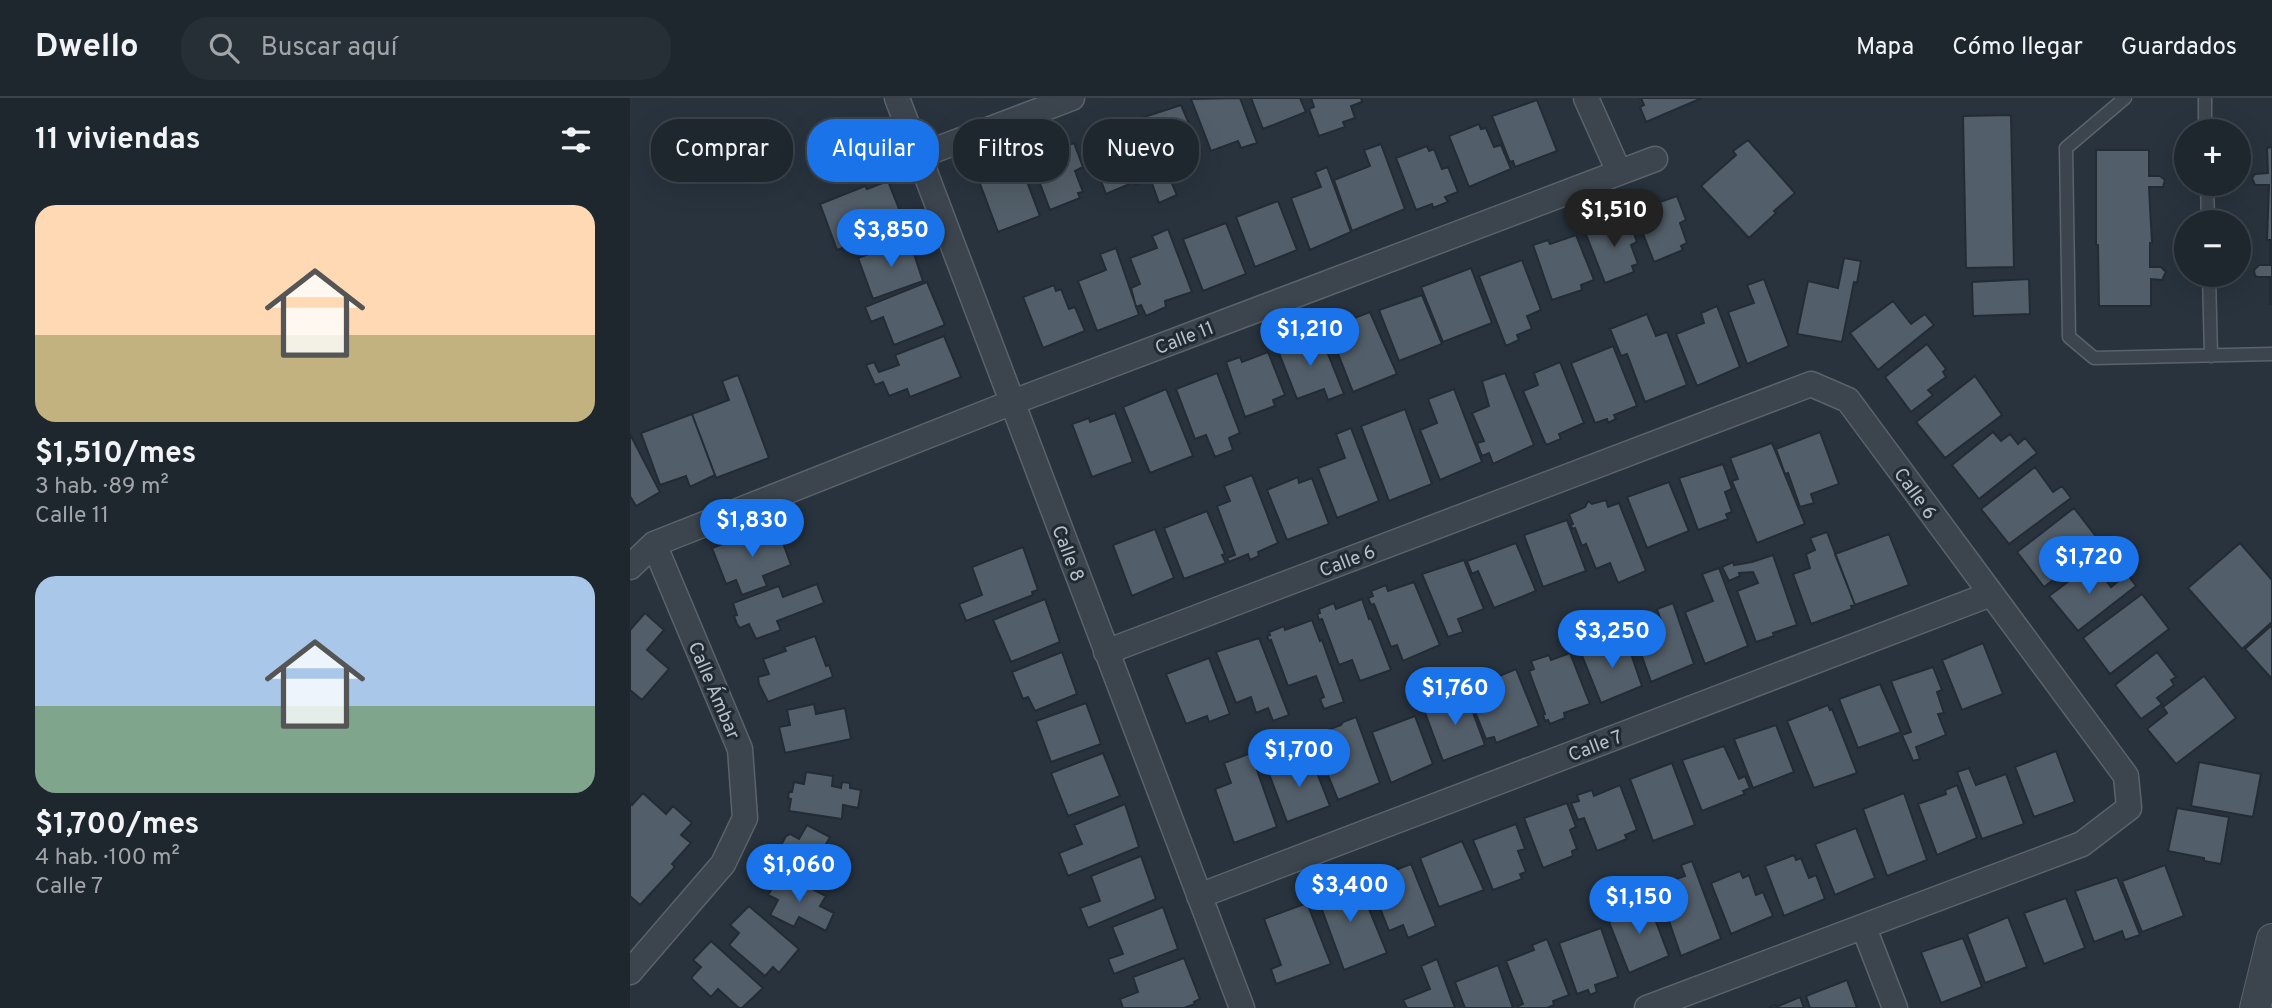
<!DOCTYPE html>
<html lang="es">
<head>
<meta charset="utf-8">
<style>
  body { margin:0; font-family:Overpass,sans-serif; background:#262e36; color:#f1f3f6; height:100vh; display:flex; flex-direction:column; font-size:26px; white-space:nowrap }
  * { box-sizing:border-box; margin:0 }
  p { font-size:23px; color:#a1a5aa }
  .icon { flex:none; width:38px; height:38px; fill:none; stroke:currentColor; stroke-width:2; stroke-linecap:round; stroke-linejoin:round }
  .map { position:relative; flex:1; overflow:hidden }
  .side { display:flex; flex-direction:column; background:#1e262e; width:630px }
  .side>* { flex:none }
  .banner { position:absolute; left:21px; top:21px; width:665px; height:63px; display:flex; gap:14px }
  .tools { position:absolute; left:1544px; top:21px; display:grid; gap:14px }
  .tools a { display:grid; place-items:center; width:77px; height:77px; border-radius:50%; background:#1e262e; box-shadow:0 7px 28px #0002,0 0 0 2px #3c434a; font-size:35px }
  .price { position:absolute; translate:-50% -60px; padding:0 16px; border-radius:24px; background:#1a73e8; color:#fff; font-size:23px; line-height:46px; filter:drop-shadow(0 2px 4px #0008) }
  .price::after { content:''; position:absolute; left:50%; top:42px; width:21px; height:16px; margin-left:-10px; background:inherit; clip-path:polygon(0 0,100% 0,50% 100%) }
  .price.active { background:#222; color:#fff }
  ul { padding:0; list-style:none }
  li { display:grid; align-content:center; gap:14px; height:371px; padding:0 35px }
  li span { display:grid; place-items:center; height:217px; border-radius:21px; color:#555 }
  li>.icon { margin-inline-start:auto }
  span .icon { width:126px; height:126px; fill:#fffc; stroke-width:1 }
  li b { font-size:30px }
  h2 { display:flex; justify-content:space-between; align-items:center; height:84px; padding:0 35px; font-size:30px }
  .chip { padding:0 24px; border-radius:28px; background:#1e262e; box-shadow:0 7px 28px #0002,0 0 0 2px #3c434a; font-size:24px; line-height:63px }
  .chip.active { background:#1a73e8; color:#fff }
  header { display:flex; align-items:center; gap:42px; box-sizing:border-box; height:98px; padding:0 35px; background:#1e262e; border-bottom:2px solid #3c434a }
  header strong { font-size:33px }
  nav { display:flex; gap:38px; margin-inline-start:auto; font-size:24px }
  .search { width:490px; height:63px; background:#262e36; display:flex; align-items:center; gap:18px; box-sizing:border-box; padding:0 24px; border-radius:28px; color:#a1a5aa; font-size:26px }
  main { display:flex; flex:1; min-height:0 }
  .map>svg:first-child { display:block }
  .building { fill:#525e69; stroke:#232c35; stroke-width:2 }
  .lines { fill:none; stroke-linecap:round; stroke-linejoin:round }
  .service-casing { stroke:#5a636c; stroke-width:15 }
  .minor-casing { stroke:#5a636c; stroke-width:27 }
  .tertiary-casing { stroke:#5a636c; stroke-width:32 }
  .service { stroke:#3c454e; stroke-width:12 }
  .minor { stroke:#3c454e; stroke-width:24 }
  .tertiary { stroke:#3c454e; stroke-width:30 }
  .labels { text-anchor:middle; stroke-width:6; stroke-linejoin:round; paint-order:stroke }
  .street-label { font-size:19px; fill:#b8c0c9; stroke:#212a33 }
</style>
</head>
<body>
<header>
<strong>Dwello</strong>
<div class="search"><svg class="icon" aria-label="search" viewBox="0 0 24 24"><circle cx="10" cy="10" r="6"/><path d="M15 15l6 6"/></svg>Buscar aquí</div>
<nav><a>Mapa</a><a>Cómo llegar</a><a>Guardados</a></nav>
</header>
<main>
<section class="side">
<h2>11 viviendas<svg class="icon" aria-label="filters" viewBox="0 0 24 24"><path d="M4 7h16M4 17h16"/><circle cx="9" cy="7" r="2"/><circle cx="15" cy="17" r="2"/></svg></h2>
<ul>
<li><span style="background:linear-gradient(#ffd9b3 60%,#c2b280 0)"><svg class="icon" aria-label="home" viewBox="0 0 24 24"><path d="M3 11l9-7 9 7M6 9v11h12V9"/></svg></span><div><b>$1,510/mes</b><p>3 hab. · 89 m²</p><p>Calle 11</p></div></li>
<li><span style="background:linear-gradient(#a9c7e8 60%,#7fa58c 0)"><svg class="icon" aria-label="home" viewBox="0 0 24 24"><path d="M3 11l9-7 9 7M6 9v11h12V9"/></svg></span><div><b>$1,700/mes</b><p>4 hab. · 100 m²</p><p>Calle 7</p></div></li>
</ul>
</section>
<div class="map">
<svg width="1642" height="910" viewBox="0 0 1642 910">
  <rect width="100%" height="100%" fill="#28333e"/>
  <path class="building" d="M 610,0 L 627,45 L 611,50 L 608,43 L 581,53 L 561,1 Z
    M 621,0 L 670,0 L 676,14 L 633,31 Z
    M 681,0 L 731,0 L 732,4 L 721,8 L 725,20 L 713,24 L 715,29 L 689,38 L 679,11 L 684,9 Z
    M 1008,0 L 1072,0 L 1016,24 L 1010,9 L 1014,7 L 1011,0 Z
    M 907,2 L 927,53 L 885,69 L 883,63 L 880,64 L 862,18 Z
    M 551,7 L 571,53 L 532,71 L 533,75 L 537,74 L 547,97 L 529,105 L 513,60 L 522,56 L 508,21 Z
    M 1381,17 L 1384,169 L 1336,170 L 1333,18 Z
    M 849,26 L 851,31 L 856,30 L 864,49 L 871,47 L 881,71 L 839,89 L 819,38 Z
    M 499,29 L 520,80 L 505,87 L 504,84 L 476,96 L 456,43 Z
    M 1118,42 L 1165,95 L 1144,113 L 1146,115 L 1119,140 L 1071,88 L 1106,57 L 1103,53 Z
    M 444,45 L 453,69 L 445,73 L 453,94 L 448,95 L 450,100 L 420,112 L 401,62 Z
    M 751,46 L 775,111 L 722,133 L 704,82 L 740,68 L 734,52 Z
    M 797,48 L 799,53 L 804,51 L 812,71 L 818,69 L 828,94 L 815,99 L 818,104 L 803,110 L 802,106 L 786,112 L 766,60 Z
    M 1642,49 L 1642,206 L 1640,206 L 1640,179 L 1628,179 L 1625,178 L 1624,172 L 1629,167 L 1640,167 L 1640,142 L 1637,142 L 1639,87 L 1625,87 L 1622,80 L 1625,76 L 1638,75 L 1637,50 Z
    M 1466,52 L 1519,52 L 1519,78 L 1530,78 L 1535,82 L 1533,89 L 1519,89 L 1522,145 L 1520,145 L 1520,169 L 1531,169 L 1536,174 L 1532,182 L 1521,181 L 1521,208 L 1469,208 L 1468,147 L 1466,147 Z
    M 391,68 L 410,118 L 368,134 L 349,83 Z
    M 697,69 L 721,134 L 680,152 L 661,100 L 691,89 L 685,74 Z
    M 258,83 L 275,126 L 207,152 L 190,106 L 235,88 L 237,91 Z
    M 1047,98 L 1056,122 L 1050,125 L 1057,145 L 1051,148 L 1053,152 L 1024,164 L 1004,113 Z
    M 648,103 L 667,152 L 625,169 L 606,119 Z
    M 998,119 L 1007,144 L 1001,147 L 1008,166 L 1002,168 L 1004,174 L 975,185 L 955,134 Z
    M 596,125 L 616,176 L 573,193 L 553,141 Z
    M 538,131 L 562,194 L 535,203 L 536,209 L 516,218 L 511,207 L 506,209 L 501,190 L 510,186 L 500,160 L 527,150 L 522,138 Z
    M 946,137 L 964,182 L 951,187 L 952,192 L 922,202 L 903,147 L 918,142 L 920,146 Z
    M 279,141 L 293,183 L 243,201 L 228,160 Z
    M 486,150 L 509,217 L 467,233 L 448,183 L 476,172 L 470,156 Z
    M 1214,160 L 1231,163 L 1227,185 L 1224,184 L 1212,244 L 1167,236 L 1178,183 L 1208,190 Z
    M 892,162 L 911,212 L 897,218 L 902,231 L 887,237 L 889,242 L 876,248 L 849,178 Z
    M 841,170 L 862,225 L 813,244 L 791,189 Z
    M 1134,181 L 1159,248 L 1117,266 L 1098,214 L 1124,205 L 1117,187 Z
    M 1399,181 L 1400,216 L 1343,218 L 1342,184 Z
    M 297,184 L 315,227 L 264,247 L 253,219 L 241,224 L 235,209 Z
    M 424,187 L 426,193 L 431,191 L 439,211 L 445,209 L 455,233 L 413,250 L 393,199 Z
    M 792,197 L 812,246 L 769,263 L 749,212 Z
    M 1263,203 L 1281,226 L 1295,216 L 1304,227 L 1248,272 L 1220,235 Z
    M 1087,208 L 1110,269 L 1067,288 L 1046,236 L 1074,225 L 1071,215 Z
    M 740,214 L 767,276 L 723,294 L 698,230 Z
    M 1017,216 L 1026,238 L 1037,234 L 1057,287 L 1015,304 L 997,256 L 991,258 L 980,231 Z
    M 690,236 L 714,296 L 698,302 L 694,291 L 667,301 L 647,250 Z
    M 314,238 L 331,279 L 280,299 L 277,291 L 259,298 L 253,284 L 245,287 L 236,267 L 244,264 L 249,274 L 269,267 L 265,257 Z
    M 1297,246 L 1316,271 L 1313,274 L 1316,279 L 1298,292 L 1303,297 L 1281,314 L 1255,279 Z
    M 983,248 L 1007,308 L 984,317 L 986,321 L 978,325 L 977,321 L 965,325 L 941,265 Z
    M 638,254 L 655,297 L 643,302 L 645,308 L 615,319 L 596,264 L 610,259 L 612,264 Z
    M 930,264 L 954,325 L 929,336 L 931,341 L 916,347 L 893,293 L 908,287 L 904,275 Z
    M 587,275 L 610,335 L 599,340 L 603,352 L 585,359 L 576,337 L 565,341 L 546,291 Z
    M 875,275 L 904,347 L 863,366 L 859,355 L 852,358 L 847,345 L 854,343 L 842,315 L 859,308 L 852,283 Z
    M 108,277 L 139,360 L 86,380 L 62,316 L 99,302 L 92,283 Z
    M 1345,278 L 1372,317 L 1315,360 L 1286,324 Z
    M 536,291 L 563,358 L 520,375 L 493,309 Z
    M 824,291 L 852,364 L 810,382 L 790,332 L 807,325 L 798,301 Z
    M 775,311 L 802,386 L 759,403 L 731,328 Z
    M 485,315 L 503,364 L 462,379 L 442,326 L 459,320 L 460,324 Z
    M 62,316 L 85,377 L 60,389 L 56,378 L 30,387 L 11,335 Z
    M 721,330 L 749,403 L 707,420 L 688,370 L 715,360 L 706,336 Z
    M 1190,334 L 1209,386 L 1181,396 L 1184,405 L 1170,409 L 1158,375 L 1155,376 L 1146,351 Z
    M 1363,334 L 1371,343 L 1380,336 L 1388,346 L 1395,340 L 1407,355 L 1349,401 L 1322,367 Z
    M 0,336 L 30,394 L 6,408 L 0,398 Z
    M 1142,345 L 1175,426 L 1127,445 L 1102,383 L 1108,381 L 1100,360 Z
    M 1093,366 L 1102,391 L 1095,394 L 1102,414 L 1096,416 L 1098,421 L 1068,432 L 1049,380 Z
    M 1405,369 L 1423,394 L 1432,388 L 1441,400 L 1379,446 L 1351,411 Z
    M 622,377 L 648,445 L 628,454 L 629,458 L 620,462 L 618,456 L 599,464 L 597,460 L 605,457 L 587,408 L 600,403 L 594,388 Z
    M 668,379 L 669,385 L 682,380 L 699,426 L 657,442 L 637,392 Z
    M 1039,384 L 1059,433 L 1017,450 L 997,399 Z
    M 976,402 L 978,409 L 989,405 L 1016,473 L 988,485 L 980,465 L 966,471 L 956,446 L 952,448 L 945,430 L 942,431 L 941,427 L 943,426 L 939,416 L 955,409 L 958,403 L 962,406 Z
    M 1444,410 L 1471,445 L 1414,489 L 1387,454 Z
    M 577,413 L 595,456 L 592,457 L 596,465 L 554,481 L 534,430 Z
    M 937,422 L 956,473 L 913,489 L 894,437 Z
    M 146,426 L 161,467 L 133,478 L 137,488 L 112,497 L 106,482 L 96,486 L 82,450 Z
    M 525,431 L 544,480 L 502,498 L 483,447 Z
    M 1197,434 L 1225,507 L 1221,508 L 1222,511 L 1181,526 L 1163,476 L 1180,470 L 1176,456 L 1185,452 L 1180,440 Z
    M 1259,436 L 1279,487 L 1225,507 L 1205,456 Z
    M 886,445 L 906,493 L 864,510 L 848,473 L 842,476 L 837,463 Z
    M 1610,445 L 1642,482 L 1642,524 L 1612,551 L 1558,490 Z
    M 393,449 L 408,492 L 402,494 L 403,497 L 336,523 L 329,506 L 352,497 L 342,469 Z
    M 1143,457 L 1167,527 L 1143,535 L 1144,538 L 1126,544 L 1107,493 L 1128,485 L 1123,474 L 1109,475 L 1110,478 L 1099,483 L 1092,469 L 1103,464 L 1104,467 L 1122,464 Z
    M 834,462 L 854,511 L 828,521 L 833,534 L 818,539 L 792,476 Z
    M 1463,465 L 1481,489 L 1497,476 L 1506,488 L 1448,533 L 1419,498 Z
    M 1089,470 L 1118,548 L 1075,566 L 1055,514 L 1083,503 L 1072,476 Z
    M 784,484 L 810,547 L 773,563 L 767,547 L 761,549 L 744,506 L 741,507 L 738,500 L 743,498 L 741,493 L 756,487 L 758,493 Z
    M 187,486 L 194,505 L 147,523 L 151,532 L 126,541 L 119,526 L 110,530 L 107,526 L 104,518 L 107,517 L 103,505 L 149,488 L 153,499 Z
    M 1512,496 L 1539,531 L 1480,576 L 1453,540 Z
    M 415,501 L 430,544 L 381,564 L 363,522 Z
    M 732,501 L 739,521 L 741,520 L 761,572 L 730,583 L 722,562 L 709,567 L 692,521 L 689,522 L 687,516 L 690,515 L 689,511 L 704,505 L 706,511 Z
    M 1043,505 L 1064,566 L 1021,584 L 1003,533 L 1031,523 L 1027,511 Z
    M 15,515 L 34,532 L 17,552 L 39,571 L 12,602 L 0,592 L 0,532 Z
    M 682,522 L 690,543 L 692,542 L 714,604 L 694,611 L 690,601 L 694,599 L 686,578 L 658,588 L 641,542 L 639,543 L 637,538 L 640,537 L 639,534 L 654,528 L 655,532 Z
    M 1642,527 L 1642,581 L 1615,551 Z
    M 185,538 L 196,568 L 199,567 L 203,579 L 138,604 L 129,586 L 128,579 L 139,576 L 133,561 L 156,553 L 154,549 Z
    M 629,540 L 659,617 L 643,623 L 638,610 L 626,615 L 621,599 L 606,605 L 586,554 Z
    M 996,541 L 1012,588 L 971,605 L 951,555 L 980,544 L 982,548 Z
    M 1353,545 L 1373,596 L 1332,612 L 1312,562 Z
    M 432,554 L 447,596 L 405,613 L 398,599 L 393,601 L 382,574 Z
    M 1527,554 L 1546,579 L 1541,582 L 1544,587 L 1527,600 L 1532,606 L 1511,621 L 1485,587 Z
    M 940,555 L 960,606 L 934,615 L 935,620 L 920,626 L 918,622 L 915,623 L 913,617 L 915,616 L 899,573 L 904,571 L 901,563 L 919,557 L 921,562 Z
    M 579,560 L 600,616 L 579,624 L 577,618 L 556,626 L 536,576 Z
    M 1303,569 L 1312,592 L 1307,594 L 1314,615 L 1308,616 L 1316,637 L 1286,649 L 1290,661 L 1283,663 L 1272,637 L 1281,634 L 1261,583 Z
    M 886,571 L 909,628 L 866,645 L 864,639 L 856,641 L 844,611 L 853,607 L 847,593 L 865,587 L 862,581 Z
    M 1574,578 L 1606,620 L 1546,666 L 1517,631 L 1537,615 L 1533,609 Z
    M 1250,586 L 1271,634 L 1228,650 L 1209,601 Z
    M 835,593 L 855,647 L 813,663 L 794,612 L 828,599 L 827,596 Z
    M 456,605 L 471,646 L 421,664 L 406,623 Z
    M 184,606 L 186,616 L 215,610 L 221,641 L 155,655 L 149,629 L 160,627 L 157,612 Z
    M 1198,607 L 1200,612 L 1202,611 L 1227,675 L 1184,690 L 1157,623 Z
    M 785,618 L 803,666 L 761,685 L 742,634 Z
    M 726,619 L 750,685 L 708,702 L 682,638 L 711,627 L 713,624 Z
    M 1146,627 L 1164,674 L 1123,690 L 1104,641 Z
    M 1094,648 L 1109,681 L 1115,678 L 1120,690 L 1113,693 L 1115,696 L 1072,713 L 1052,662 Z
    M 1426,653 L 1445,704 L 1404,719 L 1385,669 Z
    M 473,655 L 490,698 L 438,718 L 421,675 Z
    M 621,655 L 647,729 L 604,745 L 585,691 L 601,685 L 594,665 Z
    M 668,662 L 670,666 L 682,662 L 700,708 L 657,724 L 638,673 Z
    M 1569,664 L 1631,676 L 1623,719 L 1561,708 Z
    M 1042,665 L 1065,727 L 1023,743 L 1000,681 Z
    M 1339,670 L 1346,687 L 1376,676 L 1394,726 L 1352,741 L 1327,674 Z
    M 176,674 L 203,678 L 202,688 L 211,690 L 212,684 L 220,685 L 220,690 L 231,692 L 228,710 L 213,707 L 212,721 L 159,713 L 161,701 L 158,700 L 159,694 L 162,694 L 164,684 L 174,686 Z
    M 990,687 L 1007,732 L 995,737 L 997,741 L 967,753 L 954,720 L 948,722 L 941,705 L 949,703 L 947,697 L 962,692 L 964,698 Z
    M 1327,687 L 1347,740 L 1307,757 L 1288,706 L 1316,696 L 1315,692 Z
    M 13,695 L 36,716 L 43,708 L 62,725 L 51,737 L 61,745 L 42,766 L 45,769 L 10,807 L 0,798 L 0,705 L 2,707 Z
    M 1274,695 L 1297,762 L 1257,778 L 1233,711 Z
    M 937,705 L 946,729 L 940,732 L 947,751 L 942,753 L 943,758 L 913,770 L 894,720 Z
    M 495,706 L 509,749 L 438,778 L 429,755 L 452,746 L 444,727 Z
    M 1547,710 L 1599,719 L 1591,766 L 1574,763 L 1574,760 L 1538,753 Z
    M 886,726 L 895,751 L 888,753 L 896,774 L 890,776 L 892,781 L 863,792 L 843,742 Z
    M 177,727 L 200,739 L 195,748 L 222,762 L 206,792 L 191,784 L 192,782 L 146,757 L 156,738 L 160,736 L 169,741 Z
    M 1226,730 L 1245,780 L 1205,797 L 1185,746 Z
    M 832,743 L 854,792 L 809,809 L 790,760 Z
    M 1164,757 L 1166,762 L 1171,760 L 1179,780 L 1186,777 L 1195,801 L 1154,818 L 1135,768 Z
    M 511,758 L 526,801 L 458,830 L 450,810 L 470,803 L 461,778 Z
    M 1062,763 L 1091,841 L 1051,858 L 1027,788 L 1055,778 L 1051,767 Z
    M 781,766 L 806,828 L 778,840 L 773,827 L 759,833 L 739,782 Z
    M 1535,767 L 1554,818 L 1512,834 L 1492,783 Z
    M 1110,773 L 1113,780 L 1119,777 L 1126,797 L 1133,794 L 1143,818 L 1101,836 L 1081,785 Z
    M 151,775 L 196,798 L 190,808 L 204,815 L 196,833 L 169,819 L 164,829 L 140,817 L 148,802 L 138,797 Z
    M 1487,779 L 1510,837 L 1495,842 L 1492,833 L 1464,844 L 1445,793 Z
    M 728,784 L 757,855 L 714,872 L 688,801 L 685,802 L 682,793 L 701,786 L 704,793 Z
    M 1015,795 L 1039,858 L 999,875 L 979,824 L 1007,813 L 1002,800 Z
    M 1436,800 L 1455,850 L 1414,866 L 1394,815 Z
    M 677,805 L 701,866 L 646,886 L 641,871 L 651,867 L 634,821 Z
    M 119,808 L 169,851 L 149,875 L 143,869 L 135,878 L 99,847 L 109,835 L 100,827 Z
    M 533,809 L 548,851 L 484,876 L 478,861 L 493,856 L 482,829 Z
    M 1378,819 L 1397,869 L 1355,885 L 1337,836 Z
    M 971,830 L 988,879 L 965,887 L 967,894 L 960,897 L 958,892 L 947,896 L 929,845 Z
    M 1333,840 L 1352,889 L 1311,905 L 1291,854 Z
    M 917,841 L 939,897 L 923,903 L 924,907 L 917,910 L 889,910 L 888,908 L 893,906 L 876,863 L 904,852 L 902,847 Z
    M 81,843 L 133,890 L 112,910 L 109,910 L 88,891 L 81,899 L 61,880 L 71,869 L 63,862 Z
    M 554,860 L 570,901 L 564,904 L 565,906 L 554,910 L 493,910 L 490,901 L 508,894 L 503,879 Z
    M 807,861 L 825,910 L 777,910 L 773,902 L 800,891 L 791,868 Z
    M 868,867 L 883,910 L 835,910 L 825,884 Z
    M 1217,882 L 1227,910 L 1180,910 L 1176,898 Z
    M 1170,899 L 1174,910 L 1138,910 L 1145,907 L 1146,909 Z"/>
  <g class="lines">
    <defs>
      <path id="service" d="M 1495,0 L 1436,50 L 1439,239 L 1464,260 L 1642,256
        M 1575,0 L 1575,33
        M 1577,86 L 1578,124
        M 1579,177 L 1581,258"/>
      <path id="minor" d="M 267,0 L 612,910
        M 956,0 L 989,74
        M 289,58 L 442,0
        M 0,469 L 24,446 L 383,304 L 1025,61
        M 476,554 L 1181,286 L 1218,302 L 1496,678 L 1499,710 L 1452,746 L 1017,910
        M 569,798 L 1361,496
        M 1234,830 L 1265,910
        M 0,874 L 93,766 L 115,720 L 110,651 L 24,446"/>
      <path id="tertiary" d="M 1625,910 L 1642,841"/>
    </defs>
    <use href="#service" class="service-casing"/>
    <use href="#minor" class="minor-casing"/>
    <use href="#tertiary" class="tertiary-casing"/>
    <use href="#service" class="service"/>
    <use href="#minor" class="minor"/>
    <use href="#tertiary" class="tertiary"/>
  </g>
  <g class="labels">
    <g class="street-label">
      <text transform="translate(554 239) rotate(-21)" y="7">Calle 11</text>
      <text transform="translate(1286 395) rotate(54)" y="7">Calle 6</text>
      <text transform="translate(439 455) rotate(69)" y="7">Calle 8</text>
      <text transform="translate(717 462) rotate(-21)" y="7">Calle 6</text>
      <text transform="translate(85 592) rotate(67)" y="7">Calle Ámbar</text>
      <text transform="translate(965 647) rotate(-21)" y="7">Calle 7</text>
    </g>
  </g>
</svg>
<div class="tools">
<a>+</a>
<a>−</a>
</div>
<b class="price active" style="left:984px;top:151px">$1,510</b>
<b class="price" style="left:261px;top:171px">$3,850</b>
<b class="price" style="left:680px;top:270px">$1,210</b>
<b class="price" style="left:122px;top:461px">$1,830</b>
<b class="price" style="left:1459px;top:498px">$1,720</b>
<b class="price" style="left:982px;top:572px">$3,250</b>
<b class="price" style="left:825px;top:629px">$1,760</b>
<b class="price" style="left:669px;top:691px">$1,700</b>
<b class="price" style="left:169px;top:806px">$1,060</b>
<b class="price" style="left:720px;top:826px">$3,400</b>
<b class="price" style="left:1009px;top:838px">$1,150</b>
<div class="banner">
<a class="chip">Comprar</a>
<a class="chip active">Alquilar</a>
<a class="chip">Filtros</a>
<a class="chip">Nuevo</a>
</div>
</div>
</main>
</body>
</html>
